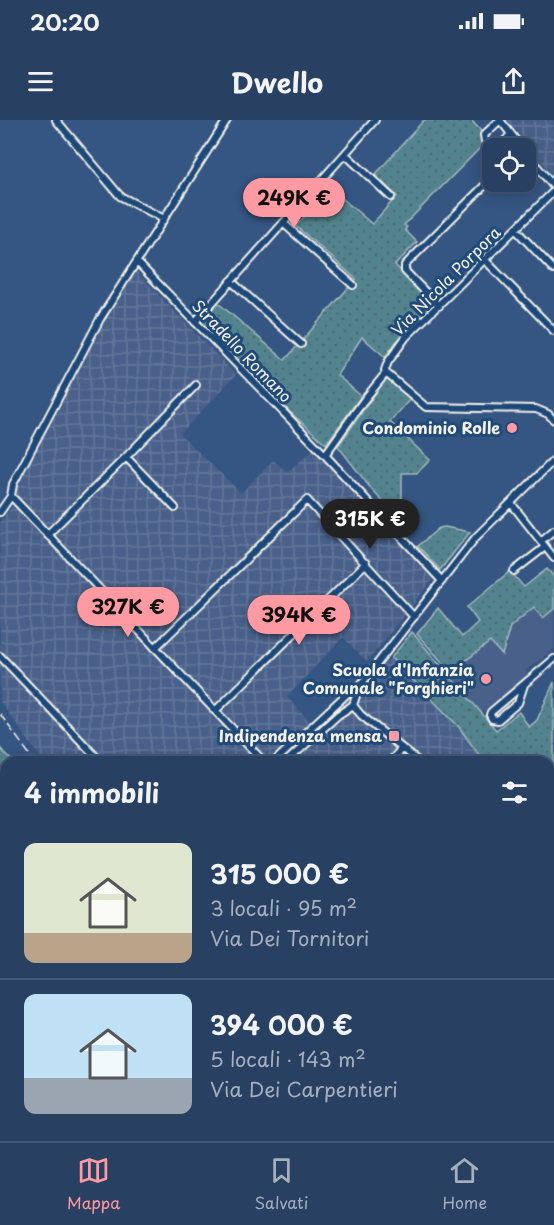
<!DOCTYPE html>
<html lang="it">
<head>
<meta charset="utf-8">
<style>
  body { margin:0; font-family:"Playpen Sans",sans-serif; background:#304768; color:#f1f3f6; height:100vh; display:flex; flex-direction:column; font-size:22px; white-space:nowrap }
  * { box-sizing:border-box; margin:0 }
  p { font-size:20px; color:#a5afbe }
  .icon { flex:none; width:33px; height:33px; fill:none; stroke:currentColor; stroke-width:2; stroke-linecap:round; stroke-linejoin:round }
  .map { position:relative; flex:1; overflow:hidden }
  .side { position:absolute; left:0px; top:636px; width:555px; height:386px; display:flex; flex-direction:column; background:#284062; border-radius:18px 18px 0 0; box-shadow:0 3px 15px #0003,0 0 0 2px #445977 }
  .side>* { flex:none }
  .tools { position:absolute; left:482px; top:18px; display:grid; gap:12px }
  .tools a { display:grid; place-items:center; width:54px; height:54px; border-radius:12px; background:#284062; box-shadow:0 3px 15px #0003,0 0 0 2px #445977; font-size:30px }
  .price { position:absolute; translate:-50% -51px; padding:0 14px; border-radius:21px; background:#ff9aa2; color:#111; font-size:20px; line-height:39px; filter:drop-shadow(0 2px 3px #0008) }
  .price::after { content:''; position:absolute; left:50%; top:36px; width:18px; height:14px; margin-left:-9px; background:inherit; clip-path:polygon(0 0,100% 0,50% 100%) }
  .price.selected { background:#222; color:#fff }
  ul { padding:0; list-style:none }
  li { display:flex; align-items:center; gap:18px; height:150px; padding:0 24px }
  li+li { border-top:2px solid #445977 }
  li span { display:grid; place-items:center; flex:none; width:168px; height:120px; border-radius:12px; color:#555 }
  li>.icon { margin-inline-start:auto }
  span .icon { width:72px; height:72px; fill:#fffc; stroke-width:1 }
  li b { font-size:26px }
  h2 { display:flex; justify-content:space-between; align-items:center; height:72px; padding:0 24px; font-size:26px }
  .status { display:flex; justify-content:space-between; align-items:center; height:42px; padding:0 30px; background:#284062; direction:ltr }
  .status svg { height:16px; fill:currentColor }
  header { display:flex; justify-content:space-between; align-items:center; height:78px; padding:0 24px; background:#284062; font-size:27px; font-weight:700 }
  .tab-bar { display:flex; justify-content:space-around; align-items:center; height:84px; border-top:2px solid #445977; background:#284062; font-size:16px; color:#a5afbe }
  .tab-bar a { display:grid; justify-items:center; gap:3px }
  .tab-bar .selected { color:#ff9aa2 }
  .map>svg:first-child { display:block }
  .built { fill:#48608a }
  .industrial { fill:url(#industrial-grid) }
  .grass { fill:#52838e; stroke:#a3babb; stroke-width:1.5 }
  .park { fill:url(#park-dots); stroke:#a3babb; stroke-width:1.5 }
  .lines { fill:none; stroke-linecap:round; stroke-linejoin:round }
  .minor-casing { stroke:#f4f1e8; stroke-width:10 }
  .minor { stroke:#1f4a7a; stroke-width:6 }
  .rail { stroke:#f4f1e8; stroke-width:1.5; stroke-dasharray:9 4.5; stroke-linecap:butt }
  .poi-dot { fill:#ff9aa2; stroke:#1f4a7a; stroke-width:2 }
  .labels { text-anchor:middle; stroke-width:6; stroke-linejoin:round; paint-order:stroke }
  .street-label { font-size:16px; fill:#f4f1e8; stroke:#1f4a7a }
  .poi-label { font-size:16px; font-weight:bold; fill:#f4f1e8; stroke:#1f4a7a; text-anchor:end }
</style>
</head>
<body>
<div class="status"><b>20:20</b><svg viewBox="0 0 49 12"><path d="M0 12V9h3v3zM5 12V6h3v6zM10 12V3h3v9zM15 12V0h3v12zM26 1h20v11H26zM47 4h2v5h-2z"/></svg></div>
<header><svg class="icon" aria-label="menu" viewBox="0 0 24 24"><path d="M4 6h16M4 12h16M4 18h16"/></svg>Dwello<svg class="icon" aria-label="share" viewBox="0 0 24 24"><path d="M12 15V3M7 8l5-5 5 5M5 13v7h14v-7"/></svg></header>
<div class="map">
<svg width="554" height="1021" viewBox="0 0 554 1021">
  <defs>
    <pattern id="industrial-grid" width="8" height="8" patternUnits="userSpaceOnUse" patternTransform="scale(1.5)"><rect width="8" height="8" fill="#48608a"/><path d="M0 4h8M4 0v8" fill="none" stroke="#63779a"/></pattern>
    <pattern id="park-dots" width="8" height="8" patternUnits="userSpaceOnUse" patternTransform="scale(1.5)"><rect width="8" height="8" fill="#52838e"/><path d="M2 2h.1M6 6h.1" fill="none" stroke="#4e6b71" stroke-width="1.8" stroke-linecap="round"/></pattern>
  </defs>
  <rect width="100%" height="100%" fill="#355582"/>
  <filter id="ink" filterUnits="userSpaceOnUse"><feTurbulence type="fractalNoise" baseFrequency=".0167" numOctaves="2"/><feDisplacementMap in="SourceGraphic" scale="12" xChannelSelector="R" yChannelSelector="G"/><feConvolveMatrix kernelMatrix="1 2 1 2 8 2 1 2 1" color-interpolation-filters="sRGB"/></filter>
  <g filter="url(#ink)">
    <path class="built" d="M 554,448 L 554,529 L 525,551 L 528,555 L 481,593 L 439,543 Z"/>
    <path class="industrial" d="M 507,0 L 554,0 L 554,57 Z
      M 136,151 L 236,255 L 180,314 L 241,373 L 273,340 L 287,352 L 314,329 L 434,458 L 367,542 L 343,517 L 287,577 L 315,607 L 391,538 L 459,607 L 484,642 L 44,642 L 0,582 L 0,402 L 13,385 L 16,367 L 94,215 Z"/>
    <path class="grass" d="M 0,628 L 13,642 L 6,642 L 6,695 L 0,688 Z"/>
    <path class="park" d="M 424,0 L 471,0 L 482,12 L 481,17 L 484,24 L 404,105 L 407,107 L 405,110 L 417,122 L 395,145 L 434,184 L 395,223 L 385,237 L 362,217 L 337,255 L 361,276 L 326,324 L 279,282 L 199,202 L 217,182 L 285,240 L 356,159 L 296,106 L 330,68 L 372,104 L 397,76 L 375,55 Z
      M 387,257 L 411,278 L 390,302 L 430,340 L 417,353 L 402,353 L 402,403 L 372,370 L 338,326 Z
      M 445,407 L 470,412 L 440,450 L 418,426 L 439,408 Z
      M 547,449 L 554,457 L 554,489 L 543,498 L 534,487 L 510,507 L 502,535 L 490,522 L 451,552 L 417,514 L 438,488 L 462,517 L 478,502 L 467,487 L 510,451 L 524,467 Z
      M 412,512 L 496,610 L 519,592 L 529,607 L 537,600 L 554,562 L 554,704 L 549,700 L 549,642 L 484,642 L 459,607 L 391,538 Z"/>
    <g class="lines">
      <defs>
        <path id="minor" d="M 56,0 L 120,76 L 164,99
          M 500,0 L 522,28
          M 511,14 L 504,22 L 505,25 L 510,28 L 521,28
          M 493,28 L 485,21 L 484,15 L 500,0
          M 525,32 L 554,67
          M 345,34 L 391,77
          M 283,103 L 353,165
          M 516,110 L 554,150
          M 485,140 L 554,211
          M 137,142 L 325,335 L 442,461
          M 231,161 L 301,224
          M 439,186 L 405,151 L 405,145 L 492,58
          M 195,202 L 375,0
          M 386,253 L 426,287 L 536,289 L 548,294 L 554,300
          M 325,335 L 364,280 L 386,253 L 385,250 L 388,242 L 406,217 L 554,71
          M 126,337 L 175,388
          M 11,376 L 264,642
          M 511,383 L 554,438
          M 0,392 L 11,376 L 13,364 L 100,199 L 227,0
          M 47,415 L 126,337 L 196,265
          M 541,421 L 554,410
          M 514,451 L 545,427
          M 155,528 L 307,380 L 414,497
          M 0,536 L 101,642
          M 524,565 L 518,583 L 498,600 L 492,599 L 490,595 L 491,592 L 554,539
          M 353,585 L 359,567 L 476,417 L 554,340
          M 353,585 L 361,595 L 419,642
          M 215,591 L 366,443
          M 274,642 L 351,570 L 358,567
          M 286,642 L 338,595 L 353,585
          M 390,642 L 402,628
          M 0,697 L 6,704
          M 549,745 L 554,749
          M 549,751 L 554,755
          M 549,794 L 554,788
          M 0,896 L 6,891
          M 554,900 L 554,905
          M 549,1003 L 554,1008
          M 484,1016 L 490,1021"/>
      </defs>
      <use href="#minor" class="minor-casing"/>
      <use href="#minor" class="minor"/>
      <path class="rail" d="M 0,594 L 35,642
        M 309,1016 L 314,1021"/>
    </g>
  </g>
  <g class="poi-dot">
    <circle cx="512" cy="308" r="6"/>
    <circle cx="486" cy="559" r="6"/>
    <rect x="388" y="610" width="12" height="12" rx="3"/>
  </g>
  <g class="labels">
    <g class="street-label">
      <text transform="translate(446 161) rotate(-45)" y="6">Via Nicola Porpora</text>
      <text transform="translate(242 231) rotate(46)" y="6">Stradello Romano</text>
    </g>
    <g class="poi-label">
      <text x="500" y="314">Condominio Rolle</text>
      <text x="474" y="556">Scuola d'Infanzia<tspan x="474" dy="18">Comunale "Forghieri"</tspan></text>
      <text x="382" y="622">Indipendenza mensa</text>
    </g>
  </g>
</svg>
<div class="tools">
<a><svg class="icon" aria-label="locate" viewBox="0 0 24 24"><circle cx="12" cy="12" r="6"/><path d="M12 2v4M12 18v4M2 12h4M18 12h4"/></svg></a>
</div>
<b class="price" style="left:294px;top:109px">249K €</b>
<b class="price selected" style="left:370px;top:430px">315K €</b>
<b class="price" style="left:128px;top:518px">327K €</b>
<b class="price" style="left:299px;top:526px">394K €</b>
<section class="side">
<h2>4 immobili<svg class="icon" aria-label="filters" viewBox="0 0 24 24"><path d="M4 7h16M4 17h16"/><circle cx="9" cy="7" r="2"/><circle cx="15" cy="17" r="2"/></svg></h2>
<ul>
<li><span style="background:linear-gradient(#dfe7d0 75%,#b9a48a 0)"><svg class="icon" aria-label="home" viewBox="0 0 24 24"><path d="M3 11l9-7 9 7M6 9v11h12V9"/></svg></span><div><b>315 000 €</b><p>3 locali · 95 m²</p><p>Via Dei Tornitori</p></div></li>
<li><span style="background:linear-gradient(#bfe0f5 70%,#9aa5b1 0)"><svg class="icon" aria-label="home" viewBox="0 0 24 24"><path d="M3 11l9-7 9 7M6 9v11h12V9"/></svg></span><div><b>394 000 €</b><p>5 locali · 143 m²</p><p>Via Dei Carpentieri</p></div></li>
</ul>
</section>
</div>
<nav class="tab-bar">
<a class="selected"><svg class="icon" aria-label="map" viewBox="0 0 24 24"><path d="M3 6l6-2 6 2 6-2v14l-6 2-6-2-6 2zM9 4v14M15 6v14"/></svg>Mappa</a>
<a><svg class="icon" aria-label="saved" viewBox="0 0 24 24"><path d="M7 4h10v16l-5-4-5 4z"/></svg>Salvati</a>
<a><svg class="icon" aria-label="home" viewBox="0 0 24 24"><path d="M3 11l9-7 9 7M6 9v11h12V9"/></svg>Home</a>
</nav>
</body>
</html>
